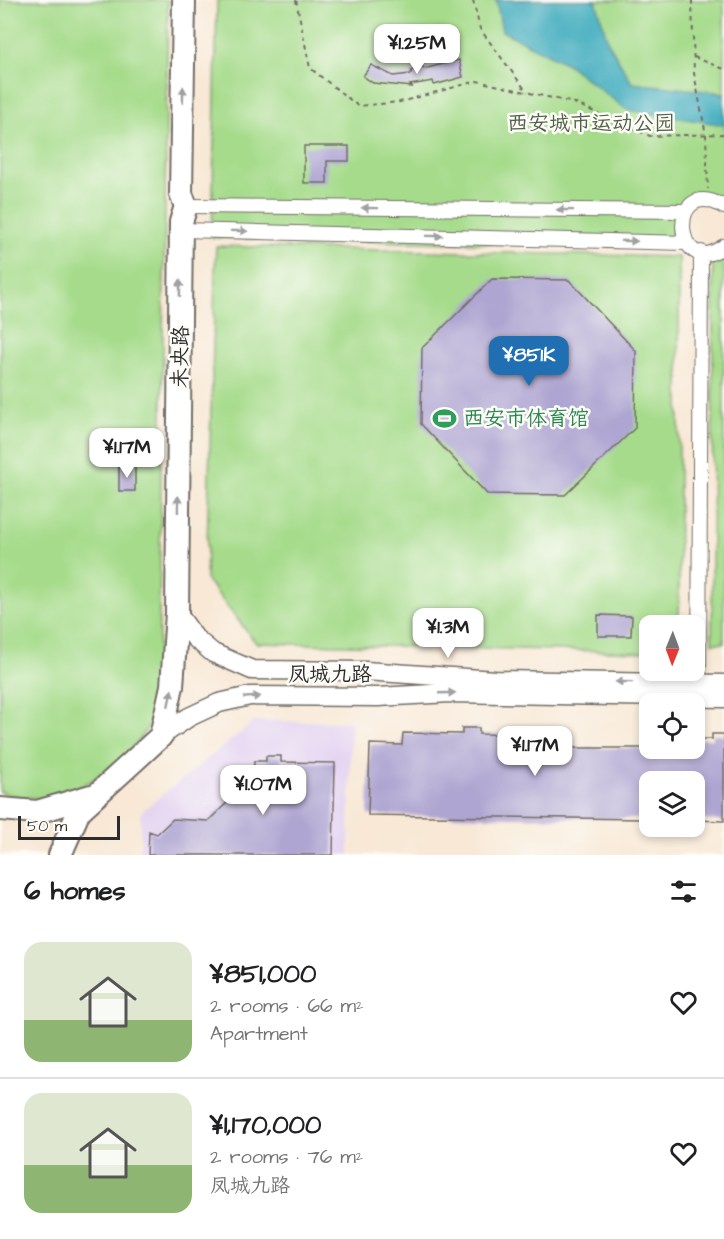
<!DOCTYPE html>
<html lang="en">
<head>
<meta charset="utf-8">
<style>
  body { margin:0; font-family:"Architects Daughter","LXGW WenKai TC",sans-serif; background:#f2f2f2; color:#202124; height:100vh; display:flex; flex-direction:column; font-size:22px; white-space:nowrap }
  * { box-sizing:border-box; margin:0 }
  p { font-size:20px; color:#757577 }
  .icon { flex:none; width:33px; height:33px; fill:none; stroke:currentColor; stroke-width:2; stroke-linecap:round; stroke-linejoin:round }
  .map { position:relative; height:855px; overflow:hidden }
  .side { display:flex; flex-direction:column; background:#fff; flex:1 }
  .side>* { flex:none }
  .needle { width:39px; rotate:181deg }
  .tools { position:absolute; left:639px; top:615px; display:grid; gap:12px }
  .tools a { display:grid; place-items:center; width:66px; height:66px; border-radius:12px; background:#fff; box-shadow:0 3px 9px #0003; font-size:30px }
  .scale { position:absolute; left:18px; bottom:15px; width:102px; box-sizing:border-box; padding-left:6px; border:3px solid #2b2b2b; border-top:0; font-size:16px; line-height:21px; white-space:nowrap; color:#2b2b2b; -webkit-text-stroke:4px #fdfcf7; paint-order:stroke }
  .price { position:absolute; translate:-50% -51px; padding:0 14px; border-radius:12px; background:#fff; color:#222; font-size:20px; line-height:39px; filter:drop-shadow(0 2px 3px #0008) }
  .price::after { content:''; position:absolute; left:50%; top:36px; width:18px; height:14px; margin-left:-9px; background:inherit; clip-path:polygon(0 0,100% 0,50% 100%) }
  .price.selected { background:#1f6fb2; color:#fff }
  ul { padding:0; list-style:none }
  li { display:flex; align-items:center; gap:18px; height:150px; padding:0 24px }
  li+li { border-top:2px solid #e0e0e0 }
  li span { display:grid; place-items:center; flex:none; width:168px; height:120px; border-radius:18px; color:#555 }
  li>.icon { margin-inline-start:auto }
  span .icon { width:72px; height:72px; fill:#fffc; stroke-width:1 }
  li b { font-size:26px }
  h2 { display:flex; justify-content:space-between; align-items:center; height:72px; padding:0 24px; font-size:26px }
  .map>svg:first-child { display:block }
  .built { fill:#e4d3f2 }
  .green { fill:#a6db8b; stroke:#68835b; stroke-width:1.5 }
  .water { fill:#3eabbd; stroke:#346b74; stroke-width:1.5 }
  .building { fill:#afa5d2 }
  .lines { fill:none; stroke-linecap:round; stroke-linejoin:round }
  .minor-casing { stroke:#736d66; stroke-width:16 }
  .tertiary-casing { stroke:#736d66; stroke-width:21 }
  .primary-casing { stroke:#736d66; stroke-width:26 }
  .path { stroke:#736d66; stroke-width:2; stroke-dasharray:4.5 4.5; stroke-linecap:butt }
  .minor { stroke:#fff; stroke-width:14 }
  .tertiary { stroke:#fff; stroke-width:18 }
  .primary { stroke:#fff; stroke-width:22 }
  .oneway { fill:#a0a0a0 }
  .labels { text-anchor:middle; stroke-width:5; stroke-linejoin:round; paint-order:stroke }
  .park-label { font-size:21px; fill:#506048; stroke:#fdfcf7 }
  .street-label { font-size:21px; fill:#2b2b2b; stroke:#fdfcf7 }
  .leisure-label { font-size:21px; fill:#27864d; stroke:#fdfcf7; text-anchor:start }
</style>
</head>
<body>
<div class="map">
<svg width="724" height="855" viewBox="0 0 724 855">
  <rect width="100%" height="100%" fill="#fdfcf7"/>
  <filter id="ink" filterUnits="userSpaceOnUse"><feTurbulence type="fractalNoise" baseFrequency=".0167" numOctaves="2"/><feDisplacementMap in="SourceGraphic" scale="12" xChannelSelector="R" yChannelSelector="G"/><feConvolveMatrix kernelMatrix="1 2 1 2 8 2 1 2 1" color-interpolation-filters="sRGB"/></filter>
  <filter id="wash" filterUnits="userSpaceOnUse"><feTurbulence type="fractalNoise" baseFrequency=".008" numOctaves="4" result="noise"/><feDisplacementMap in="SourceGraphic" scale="24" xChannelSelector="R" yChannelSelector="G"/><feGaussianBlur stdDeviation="1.35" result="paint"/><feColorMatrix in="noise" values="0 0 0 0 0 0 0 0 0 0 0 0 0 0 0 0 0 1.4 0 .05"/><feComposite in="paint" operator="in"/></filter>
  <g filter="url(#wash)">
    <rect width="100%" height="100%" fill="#f8e8d5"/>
    <path class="built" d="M 255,721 L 351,722 L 349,855 L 140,855 L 141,812 Z"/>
    <path class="green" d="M 0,0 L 168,0 L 158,686 C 156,696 156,708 152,718 C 146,734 134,747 121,758 C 86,789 48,808 0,792 Z
      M 217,0 L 724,0 L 724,200 L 717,196 L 702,195 L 675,217 L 671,247 L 212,238 Z
      M 216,246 L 679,257 L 679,625 L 650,626 L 649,652 L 256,643 L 206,579 Z
      M 724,253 L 724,643 L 712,643 L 713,259 Z"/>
    <path class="water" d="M 496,0 L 596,0 L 608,42 L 632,83 L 724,93 L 724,125 L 627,110 L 567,64 L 502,31 Z"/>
    <g id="blocks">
      <path class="building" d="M 459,60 L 463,77 L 434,85 L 433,81 L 410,85 L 413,87 L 373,83 L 363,76 L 371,65 L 393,76 L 411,74 L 411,71 L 422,66 L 424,69 Z
        M 304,146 L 349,146 L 349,161 L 327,161 L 327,183 L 304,183 Z
        M 492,279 L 569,280 L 636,351 L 635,428 L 565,495 L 487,494 L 421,424 L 422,348 Z
        M 119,467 L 135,467 L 135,491 L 119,491 Z
        M 598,615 L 632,616 L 631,636 L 598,636 Z
        M 462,728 L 479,728 L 479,734 L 540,735 L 540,746 L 572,748 L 694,748 L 694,739 L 712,739 L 712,734 L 724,734 L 724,821 L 694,820 L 694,782 L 650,782 L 650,802 L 643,802 L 643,819 L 368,815 L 370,744 L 402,745 L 403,733 L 462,734 Z
        M 266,756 L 281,756 L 281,762 L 335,763 L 333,855 L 148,855 L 149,831 L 157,834 L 173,819 L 208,821 L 253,778 L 254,761 L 266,761 Z"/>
    </g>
  </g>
  <g filter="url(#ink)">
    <use href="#blocks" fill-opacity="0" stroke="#736d66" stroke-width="1.5"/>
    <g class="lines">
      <defs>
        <path id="minor" d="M 186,206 L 686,211
          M 724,207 C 666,172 673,284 724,246
          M 181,230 L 687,243
          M 699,692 L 701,252"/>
        <path id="tertiary" d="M 177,613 L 195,638 L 213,653 L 252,670 L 365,671 L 495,680 L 724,684
          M 161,736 L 189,717 L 219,703 L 250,696 L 378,697 L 450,693 L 724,698"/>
        <path id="primary" d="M 0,809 L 37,812 L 91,796
          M 60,855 L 79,811 L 161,736 L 172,686 L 177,613 L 181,222 L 186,206 L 181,194 L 184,0"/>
      </defs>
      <use href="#minor" class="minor-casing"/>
      <use href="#tertiary" class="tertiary-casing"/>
      <use href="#primary" class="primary-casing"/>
      <path class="path" d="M 296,0 L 310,68 L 358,106 L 400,102 L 477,81 L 574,103 L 650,136 L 724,134
        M 473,0 L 480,29 L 527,92
        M 692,0 L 694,73 L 706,135 L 708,189
        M 694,57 L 724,69"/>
      <use href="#minor" class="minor"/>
      <use href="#tertiary" class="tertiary"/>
      <use href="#primary" class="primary"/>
    </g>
    <defs><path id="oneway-solid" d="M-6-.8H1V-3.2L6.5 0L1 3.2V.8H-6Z" transform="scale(1.5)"/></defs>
    <g class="oneway">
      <use href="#oneway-solid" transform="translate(183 95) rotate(-89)"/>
      <use href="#oneway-solid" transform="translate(370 208) rotate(-179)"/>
      <use href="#oneway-solid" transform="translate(565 210) rotate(-179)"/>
      <use href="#oneway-solid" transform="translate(239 231) rotate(1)"/>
      <use href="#oneway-solid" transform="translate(434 236) rotate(1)"/>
      <use href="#oneway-solid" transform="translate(629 241) rotate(1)"/>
      <use href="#oneway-solid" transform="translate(180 288) rotate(-89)"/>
      <use href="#oneway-solid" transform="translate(178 504) rotate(-89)"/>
      <use href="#oneway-solid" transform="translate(624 682) rotate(-179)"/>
      <use href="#oneway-solid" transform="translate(447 693) rotate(-2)"/>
      <use href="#oneway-solid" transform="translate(252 697) rotate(-5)"/>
      <use href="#oneway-solid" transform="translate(170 698) rotate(-78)"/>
    </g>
  </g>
  <defs>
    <symbol id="stadium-bare" viewBox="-9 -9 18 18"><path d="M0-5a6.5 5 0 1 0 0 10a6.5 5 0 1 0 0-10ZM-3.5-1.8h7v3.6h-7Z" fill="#2e9e5b" stroke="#fdfcf7" stroke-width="2.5" paint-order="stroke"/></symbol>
  </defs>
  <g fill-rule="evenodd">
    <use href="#stadium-bare" x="428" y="402" width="33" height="33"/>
  </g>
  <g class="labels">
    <g class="park-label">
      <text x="591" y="130">西安城市运动公园</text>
    </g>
    <g class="street-label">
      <text transform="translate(180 357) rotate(-89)" y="7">未央路</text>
      <text x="330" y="681">凤城九路</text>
    </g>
    <g class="leisure-label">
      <text x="463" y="425">西安市体育馆</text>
    </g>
  </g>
</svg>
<div class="tools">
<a><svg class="needle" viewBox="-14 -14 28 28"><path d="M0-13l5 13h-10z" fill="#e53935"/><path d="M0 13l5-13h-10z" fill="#757577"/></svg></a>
<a><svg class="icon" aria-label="locate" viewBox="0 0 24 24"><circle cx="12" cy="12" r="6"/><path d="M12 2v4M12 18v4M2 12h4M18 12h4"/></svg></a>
<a><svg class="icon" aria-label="layers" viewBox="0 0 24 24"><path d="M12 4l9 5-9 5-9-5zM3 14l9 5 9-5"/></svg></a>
</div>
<div class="scale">50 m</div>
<b class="price" style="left:417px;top:75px">¥1.25M</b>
<b class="price selected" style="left:529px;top:387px">¥851K</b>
<b class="price" style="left:127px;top:479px">¥1.17M</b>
<b class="price" style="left:448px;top:659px">¥1.3M</b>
<b class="price" style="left:535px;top:777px">¥1.17M</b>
<b class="price" style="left:263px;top:816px">¥1.07M</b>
</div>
<section class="side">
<h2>6 homes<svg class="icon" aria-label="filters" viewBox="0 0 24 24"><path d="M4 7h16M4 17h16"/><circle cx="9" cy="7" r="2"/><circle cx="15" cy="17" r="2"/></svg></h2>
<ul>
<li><span style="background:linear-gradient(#dfe7d0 65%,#8fb573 0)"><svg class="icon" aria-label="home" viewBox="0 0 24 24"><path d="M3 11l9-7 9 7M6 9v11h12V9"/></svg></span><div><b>¥851,000</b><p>2 rooms · 66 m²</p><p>Apartment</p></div><svg class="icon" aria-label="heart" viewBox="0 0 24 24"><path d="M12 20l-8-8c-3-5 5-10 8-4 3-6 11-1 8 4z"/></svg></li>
<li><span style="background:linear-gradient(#dfe7d0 60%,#8fb573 0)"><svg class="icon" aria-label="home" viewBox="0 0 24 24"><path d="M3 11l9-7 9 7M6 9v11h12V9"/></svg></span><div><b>¥1,170,000</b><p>2 rooms · 76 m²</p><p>凤城九路</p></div><svg class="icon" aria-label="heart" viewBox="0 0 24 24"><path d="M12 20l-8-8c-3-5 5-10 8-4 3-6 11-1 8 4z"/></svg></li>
</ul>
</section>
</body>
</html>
